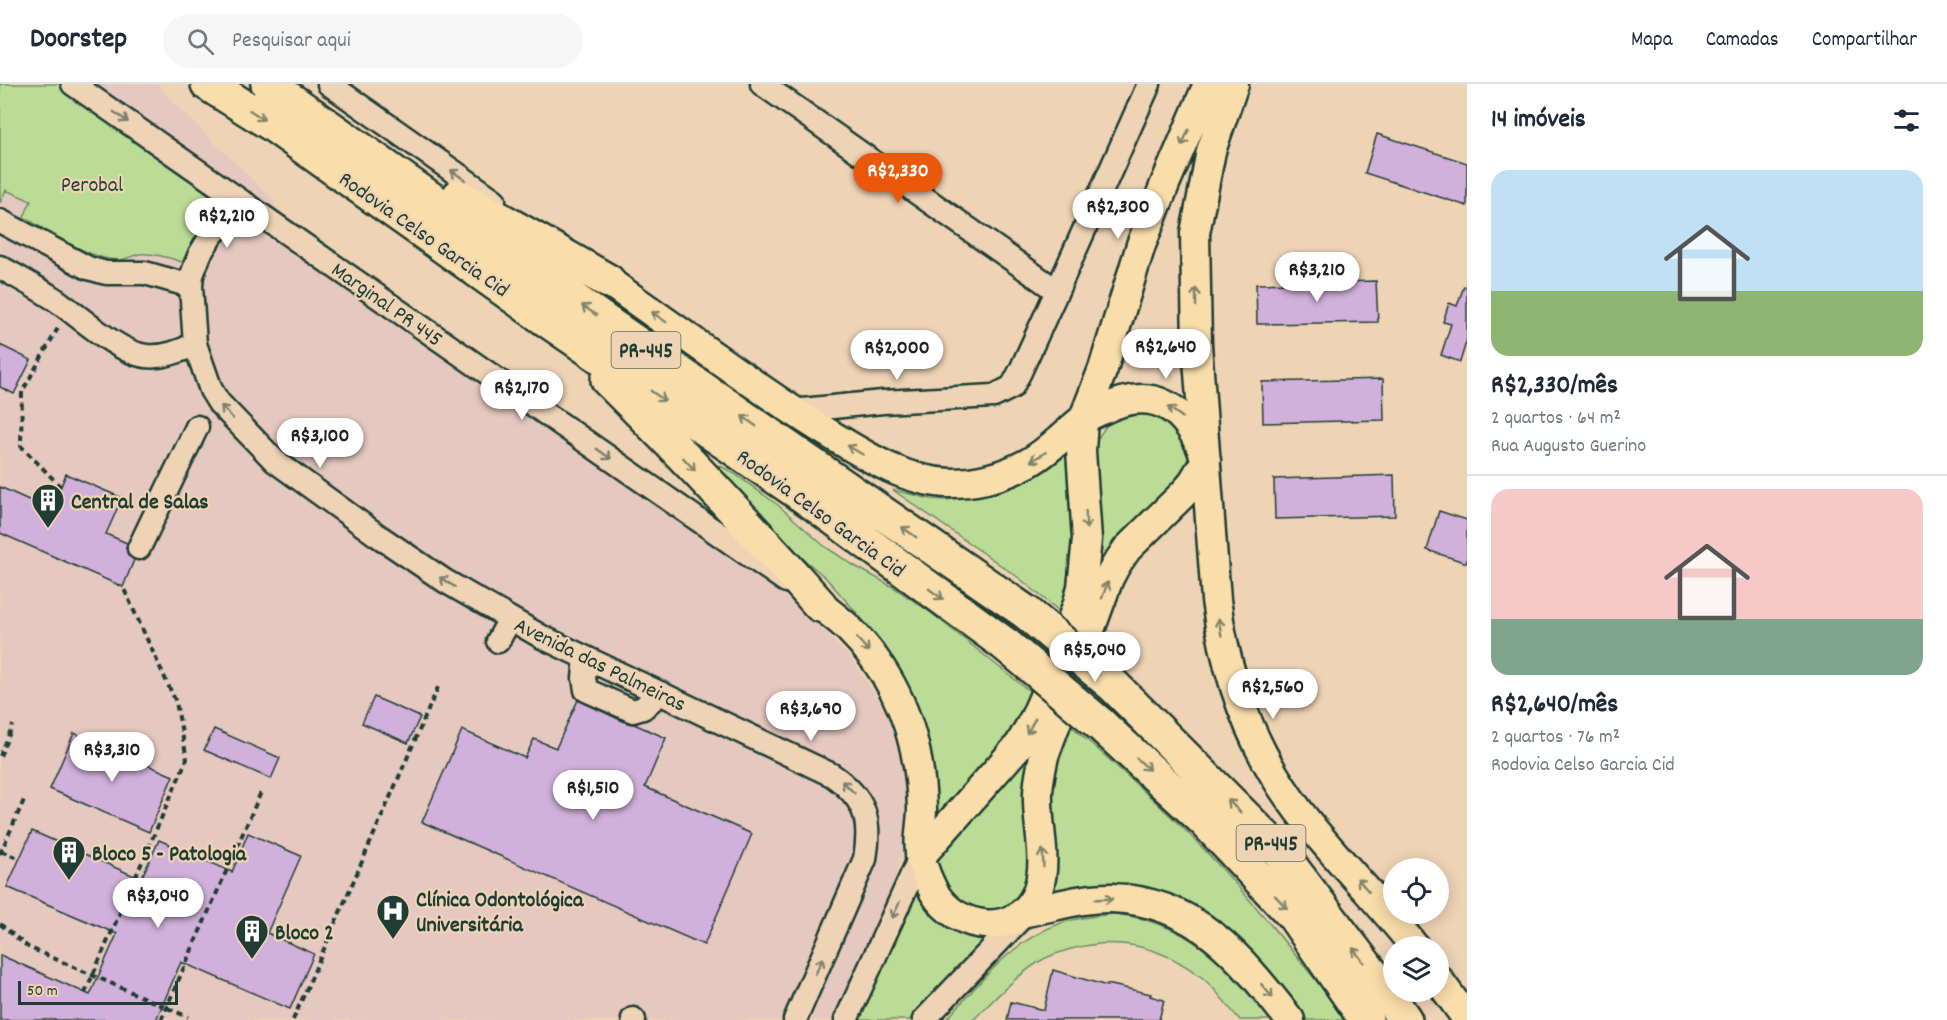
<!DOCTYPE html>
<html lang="pt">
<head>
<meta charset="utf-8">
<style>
  body { margin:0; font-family:Dekko,sans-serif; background:#f6f6f7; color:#1f2937; height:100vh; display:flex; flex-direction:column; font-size:22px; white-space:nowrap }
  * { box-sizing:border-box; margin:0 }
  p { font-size:20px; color:#747a83 }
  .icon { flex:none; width:33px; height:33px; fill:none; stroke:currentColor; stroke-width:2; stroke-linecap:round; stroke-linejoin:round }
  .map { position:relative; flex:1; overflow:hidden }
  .sheet { display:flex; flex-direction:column; background:#fff; width:480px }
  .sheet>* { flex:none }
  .fabs { position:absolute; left:1383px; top:774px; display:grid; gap:12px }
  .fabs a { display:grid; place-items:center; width:66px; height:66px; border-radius:50%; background:#fff; box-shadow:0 3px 15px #0003; font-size:30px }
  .scale { position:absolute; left:18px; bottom:15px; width:160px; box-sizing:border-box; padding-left:6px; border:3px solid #1f3d34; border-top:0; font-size:16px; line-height:21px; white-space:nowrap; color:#1f3d34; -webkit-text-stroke:4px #eed3b5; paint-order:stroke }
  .price { position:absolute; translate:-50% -51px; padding:0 14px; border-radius:21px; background:#fff; color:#222; font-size:20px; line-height:39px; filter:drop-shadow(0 2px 3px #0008) }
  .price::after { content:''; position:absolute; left:50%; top:36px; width:18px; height:14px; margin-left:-9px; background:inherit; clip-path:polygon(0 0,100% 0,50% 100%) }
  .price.current { background:#ea580c; color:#fff }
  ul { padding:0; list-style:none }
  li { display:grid; align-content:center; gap:12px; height:318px; padding:0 24px }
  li+li { border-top:2px solid #e0e1e3 }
  li span { display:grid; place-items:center; height:186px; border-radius:18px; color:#555 }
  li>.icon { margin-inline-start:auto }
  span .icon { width:108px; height:108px; fill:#fffc; stroke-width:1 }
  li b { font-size:26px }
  h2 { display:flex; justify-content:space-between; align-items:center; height:72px; padding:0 24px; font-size:26px }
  header { display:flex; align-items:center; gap:36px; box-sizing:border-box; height:84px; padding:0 30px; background:#fff; border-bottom:2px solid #e0e1e3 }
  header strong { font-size:28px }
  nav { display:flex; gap:33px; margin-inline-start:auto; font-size:21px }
  .search { width:420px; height:54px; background:#f6f6f7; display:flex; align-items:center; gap:15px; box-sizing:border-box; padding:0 21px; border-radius:33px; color:#747a83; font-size:22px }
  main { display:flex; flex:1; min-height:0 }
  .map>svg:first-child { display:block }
  .built { fill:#e5c8c0 }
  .green { fill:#bbdc96; stroke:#6d8c65; stroke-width:1.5 }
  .building { fill:#d1b0db; stroke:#1f3d34; stroke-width:1.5 }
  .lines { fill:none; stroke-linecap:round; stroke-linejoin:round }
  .minor-casing { stroke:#1f3d34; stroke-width:27 }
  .major-casing { stroke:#1f3d34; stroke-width:33 }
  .highway-casing { stroke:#1f3d34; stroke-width:38 }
  .path { stroke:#1f3d34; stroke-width:4; stroke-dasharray:6 4.5; stroke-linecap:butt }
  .minor { stroke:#eed3b5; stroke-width:22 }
  .major { stroke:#f9ddab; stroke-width:28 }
  .highway { stroke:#f9ddab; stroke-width:33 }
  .highway-bridge-casing { stroke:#1f3d34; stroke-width:38; stroke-linecap:butt }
  .highway-bridge { stroke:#f9ddab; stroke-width:33 }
  .oneway { stroke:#81856a }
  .oneway2 { stroke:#7c806e }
  .labels { text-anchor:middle; stroke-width:4.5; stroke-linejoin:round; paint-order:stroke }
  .shield { fill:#eed3b5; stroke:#5d6a5b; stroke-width:1.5 }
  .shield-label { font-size:21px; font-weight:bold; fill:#1f3d34 }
  .park-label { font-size:22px; fill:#274539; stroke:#eed3b5 }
  .street-label { font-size:22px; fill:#1f3d34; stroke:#eed3b5 }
  .poi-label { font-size:22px; font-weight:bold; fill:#1f3d34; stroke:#eed3b5; text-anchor:start }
</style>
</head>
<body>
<header>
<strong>Doorstep</strong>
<div class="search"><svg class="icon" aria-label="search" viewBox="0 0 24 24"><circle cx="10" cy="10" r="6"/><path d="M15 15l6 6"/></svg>Pesquisar aqui</div>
<nav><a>Mapa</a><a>Camadas</a><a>Compartilhar</a></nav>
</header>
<main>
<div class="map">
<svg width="1467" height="936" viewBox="0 0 1467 936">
  <rect width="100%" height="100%" fill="#eed3b5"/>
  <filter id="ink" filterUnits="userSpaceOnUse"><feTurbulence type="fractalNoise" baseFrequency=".0167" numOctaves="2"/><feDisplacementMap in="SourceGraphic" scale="12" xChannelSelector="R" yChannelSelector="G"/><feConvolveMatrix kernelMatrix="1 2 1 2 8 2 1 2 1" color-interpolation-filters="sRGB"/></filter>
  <g filter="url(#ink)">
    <path class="built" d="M 0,0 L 158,0 L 170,15 L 272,115 L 293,160 L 752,487 L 809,532 L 852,576 L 880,618 L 899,660 L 906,708 L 904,758 L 893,805 L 831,936 L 0,936 Z"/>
    <path class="green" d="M 0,0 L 61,0 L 230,117 C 210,136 193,153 182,178 C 169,174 154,169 140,170 C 133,171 125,176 118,176 C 91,176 48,147 24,133 L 31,117 L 6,106 L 0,119 Z
      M 1146,327 L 1168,336 L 1187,364 L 1188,383 L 1098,494 L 1093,383 L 1096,357 L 1108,339 L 1117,333 Z
      M 1065,369 L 1069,369 L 1077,417 L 1065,532 L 1019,494 L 893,406 L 931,415 L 947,416 L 990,408 Z
      M 719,381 L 735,390 L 778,421 L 824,462 L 853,481 L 893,503 L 930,528 L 1033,610 L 1021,638 L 941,728 L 936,729 L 934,728 L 932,678 L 927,655 L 917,623 L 907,600 L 892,574 L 877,552 L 826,494 L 760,438 L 717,385 Z
      M 1069,640 C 1109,675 1149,711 1187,748 C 1245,806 1296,872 1348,936 L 1306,936 L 1291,916 L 1222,842 L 1052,813 L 1050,729 L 1052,683 Z
      M 1030,666 L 1033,791 L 1014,820 L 991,827 L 967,823 L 947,807 L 939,788 L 937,777 L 940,766 Z
      M 920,805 L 990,849 L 909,936 L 858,936 L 891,866 L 913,813 L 917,806 Z
      M 1114,830 C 1192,839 1223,879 1270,936 L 1240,936 C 1227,922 1215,903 1200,892 C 1162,863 1118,852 1071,865 C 1062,868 1050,871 1042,876 C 1016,891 994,916 973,936 L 946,936 C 979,900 1011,857 1059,840 C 1076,834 1095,832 1114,830 Z"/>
    <path class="building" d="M 1377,50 L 1467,79 L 1467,122 L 1365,89 Z
      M 1376,197 L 1378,238 L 1257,240 L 1256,200 Z
      M 1464,202 L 1467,203 L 1467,255 L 1460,278 L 1441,271 L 1451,240 L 1443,238 L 1449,219 L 1457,222 Z
      M 0,261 L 31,276 L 14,310 L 0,303 Z
      M 1383,295 L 1384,336 L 1263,339 L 1262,298 Z
      M 66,390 L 122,414 L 106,450 L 127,459 L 126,464 L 128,471 L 134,476 L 123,503 L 0,449 L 0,403 L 51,426 Z
      M 1394,391 L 1395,432 L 1275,435 L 1274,395 Z
      M 1439,427 L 1467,436 L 1467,479 L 1427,466 Z
      M 374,613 L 420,633 L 408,659 L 362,639 Z
      M 578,616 L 627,639 L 634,640 L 666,654 L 645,703 L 752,750 L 704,861 L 422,738 L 462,646 L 525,674 L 534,655 L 556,664 Z
      M 214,645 L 280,674 L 271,695 L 204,666 Z
      M 74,649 L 173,692 L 149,748 L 50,705 Z
      M 32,747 L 141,795 L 159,756 L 232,788 L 248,749 L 301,772 L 267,849 L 314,870 L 290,925 L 181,878 L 156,936 L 0,936 L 0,871 L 90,911 L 117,850 L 7,803 Z
      M 1053,886 L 1107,902 L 1107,900 L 1151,910 L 1150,912 L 1164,916 L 1159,936 L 1007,936 L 1011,918 L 1044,926 Z"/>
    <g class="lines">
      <defs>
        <path id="minor" d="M 73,0 L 786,497
          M 329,0 L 494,116
          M 762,0 L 1057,207
          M 246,120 L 224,138 L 211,152 L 200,170 L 192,191 L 191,202 L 195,260 L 211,306 L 219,319 L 275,377 L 377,451 L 445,497 L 542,553 L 832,691 C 865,714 872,735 865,775 L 795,936
          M 0,137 L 88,184 L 106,189 L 145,189 L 191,202
          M 0,183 C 19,194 38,204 56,216 C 79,232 119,269 146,272 C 162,274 181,267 195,260
          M 792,327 L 883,318 L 994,312 L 1012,303 L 1020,288 L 1057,207 L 1149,0
          M 139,464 L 197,343
          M 498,557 L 510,535
          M 586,574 L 584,594 L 586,606 L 633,627 L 643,624 L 660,609
          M 633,935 L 634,936
          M 846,936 L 920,773
          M 924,936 L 1022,833"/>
        <path id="major" d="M 1234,0 L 1211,67 L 1195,149 L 1197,261 L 1216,516 C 1226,593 1251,664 1298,726 C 1334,774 1378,815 1414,862
          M 608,197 C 650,227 693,257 735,287 C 767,309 799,332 833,352 C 869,374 907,398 950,399 C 978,399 1004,392 1028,379 C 1050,367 1063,351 1082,336 C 1088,332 1095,329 1102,326 C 1155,299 1188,325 1206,376 L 1191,401 L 1182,411 L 1127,465 L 1116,481 L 1109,494 L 1044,672 C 1041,687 1037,701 1038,716 C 1038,747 1048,776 1038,806 C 1020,855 957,848 934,808 C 929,798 923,784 921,774 C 917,759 922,740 922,724 C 920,655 898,593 848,544 C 840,536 830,529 820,521
          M 920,773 L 1020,660 L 1035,633 L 1046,608 L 1078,519 L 1082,503 L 1087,455 L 1081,367 L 1083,336 L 1103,285 L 1141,161 L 1165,100 L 1208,0
          M 1026,828 C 1054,823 1083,813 1112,814 C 1197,817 1242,875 1290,936
          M 1438,895 L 1467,935"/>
        <path id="highway" d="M 208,0 L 273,41 L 544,234 L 809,416 L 1006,561
          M 268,0 L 603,236 L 1027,529
          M 459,112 L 608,197
          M 608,296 C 681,368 752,444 820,521
          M 1114,602 L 1279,767 L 1388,911 L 1405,936
          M 1100,640 L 1206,738 L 1294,832 L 1366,936"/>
      </defs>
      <use href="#minor" class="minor-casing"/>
      <use href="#major" class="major-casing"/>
      <use href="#highway" class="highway-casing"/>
      <path class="path" d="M 58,244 L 22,308 L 21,362 L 61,403
        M 0,672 L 13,641
        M 1,767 L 20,775
        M 0,770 L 24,716
        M 0,840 L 28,863 L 188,933
        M 85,909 L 187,675 L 176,618 L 123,503
        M 161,936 L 261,708
        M 293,936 L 439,601"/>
      <use href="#minor" class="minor"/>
      <use href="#major" class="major"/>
      <use href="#highway" class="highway"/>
      <defs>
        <path id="highway-bridge" d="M 1027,529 L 1114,602
          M 1006,561 L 1100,640"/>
      </defs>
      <use href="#highway-bridge" class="highway-bridge-casing"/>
      <use href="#highway-bridge" class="highway-bridge"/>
    </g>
    <defs><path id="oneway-shaft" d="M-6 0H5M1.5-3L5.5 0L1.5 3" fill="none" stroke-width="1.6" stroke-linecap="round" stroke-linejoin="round" transform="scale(1.5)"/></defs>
    <g class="oneway">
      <use href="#oneway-shaft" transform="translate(257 31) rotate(33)"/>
      <use href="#oneway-shaft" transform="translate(1185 54) rotate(114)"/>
      <use href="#oneway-shaft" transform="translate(1196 213) rotate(-91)"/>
      <use href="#oneway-shaft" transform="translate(589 226) rotate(-145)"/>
      <use href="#oneway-shaft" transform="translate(659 233) rotate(-145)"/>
      <use href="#oneway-shaft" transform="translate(658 312) rotate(35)"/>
      <use href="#oneway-shaft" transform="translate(1175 328) rotate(-144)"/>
      <use href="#oneway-shaft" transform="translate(749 337) rotate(-145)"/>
      <use href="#oneway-shaft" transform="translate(855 366) rotate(-150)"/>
      <use href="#oneway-shaft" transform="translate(1038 373) rotate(149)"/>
      <use href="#oneway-shaft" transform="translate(689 380) rotate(47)"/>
      <use href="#oneway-shaft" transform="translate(1086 436) rotate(88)"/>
      <use href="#oneway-shaft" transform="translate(909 448) rotate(-145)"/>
      <use href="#oneway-shaft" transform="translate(1105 506) rotate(-70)"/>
      <use href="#oneway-shaft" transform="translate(936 510) rotate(36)"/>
      <use href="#oneway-shaft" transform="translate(1220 543) rotate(-99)"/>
      <use href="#oneway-shaft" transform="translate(863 561) rotate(48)"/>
      <use href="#oneway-shaft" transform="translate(1031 642) rotate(119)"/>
      <use href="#oneway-shaft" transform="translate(1143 680) rotate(43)"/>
      <use href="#oneway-shaft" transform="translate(1234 722) rotate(-135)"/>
      <use href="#oneway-shaft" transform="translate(1043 774) rotate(-93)"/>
      <use href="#oneway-shaft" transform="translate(1363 801) rotate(-131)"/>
      <use href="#oneway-shaft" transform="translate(1104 815) rotate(-2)"/>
      <use href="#oneway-shaft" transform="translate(1281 818) rotate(47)"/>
      <use href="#oneway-shaft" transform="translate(1358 871) rotate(-127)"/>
      <use href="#oneway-shaft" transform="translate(1267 907) rotate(50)"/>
    </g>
    <g class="oneway2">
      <use href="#oneway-shaft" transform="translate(121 33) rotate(35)"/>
      <use href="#oneway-shaft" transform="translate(458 91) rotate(-145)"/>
      <use href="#oneway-shaft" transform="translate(227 328) rotate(-133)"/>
      <use href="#oneway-shaft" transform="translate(604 370) rotate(35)"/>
      <use href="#oneway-shaft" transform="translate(447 498) rotate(-148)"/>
      <use href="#oneway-shaft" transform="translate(848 703) rotate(-137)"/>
      <use href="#oneway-shaft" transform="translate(896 826) rotate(115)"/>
      <use href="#oneway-shaft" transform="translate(819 882) rotate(-66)"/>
    </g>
  </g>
  <defs>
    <symbol id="building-pin" viewBox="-11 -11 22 30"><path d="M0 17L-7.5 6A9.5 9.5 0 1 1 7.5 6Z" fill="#1f3d34" stroke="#eed3b5"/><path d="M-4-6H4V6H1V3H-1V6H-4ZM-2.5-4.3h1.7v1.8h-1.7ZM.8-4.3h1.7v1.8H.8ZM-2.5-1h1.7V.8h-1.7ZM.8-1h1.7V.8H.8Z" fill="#fff"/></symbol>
    <symbol id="hospital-pin" viewBox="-11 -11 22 30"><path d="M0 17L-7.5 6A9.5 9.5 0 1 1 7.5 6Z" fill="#1f3d34" stroke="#eed3b5"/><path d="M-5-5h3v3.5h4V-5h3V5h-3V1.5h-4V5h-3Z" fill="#fff"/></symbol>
  </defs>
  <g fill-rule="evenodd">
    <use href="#building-pin" x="29" y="397" width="38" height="52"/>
    <use href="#building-pin" x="50" y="749" width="38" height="52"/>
    <use href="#hospital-pin" x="374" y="808" width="38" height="52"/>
    <use href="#building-pin" x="233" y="828" width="38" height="52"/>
  </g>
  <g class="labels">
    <g class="shield">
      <rect x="611.5" y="248" width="69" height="36" rx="4.5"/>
      <rect x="1236.5" y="741" width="69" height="36" rx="4.5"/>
    </g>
    <g class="shield-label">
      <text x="646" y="273">PR-445</text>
      <text x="1271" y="766">PR-445</text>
    </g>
    <g class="park-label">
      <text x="92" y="107">Perobal</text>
    </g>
    <g class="street-label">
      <text transform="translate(425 149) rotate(35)" y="8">Rodovia Celso Garcia Cid</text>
      <text transform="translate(388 219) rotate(35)" y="8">Marginal PR 445</text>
      <text transform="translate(822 428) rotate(36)" y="8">Rodovia Celso Garcia Cid</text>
      <text transform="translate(601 579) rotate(26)" y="8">Avenida das Palmeiras</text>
    </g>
    <g class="poi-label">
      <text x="71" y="424">Central de Salas</text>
      <text x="92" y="776">Bloco 5 - Patologia</text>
      <text x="416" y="822">Clínica Odontológica<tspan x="416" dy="25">Universitária</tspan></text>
      <text x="275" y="855">Bloco 2</text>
    </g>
  </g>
</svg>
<div class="fabs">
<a><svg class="icon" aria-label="locate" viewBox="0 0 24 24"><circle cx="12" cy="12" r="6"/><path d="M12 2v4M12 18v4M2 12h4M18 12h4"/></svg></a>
<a><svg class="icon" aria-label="layers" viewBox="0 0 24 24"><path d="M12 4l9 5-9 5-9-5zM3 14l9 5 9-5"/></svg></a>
</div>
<div class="scale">50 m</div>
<b class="price current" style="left:898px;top:120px">R$2,330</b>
<b class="price" style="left:1118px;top:156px">R$2,300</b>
<b class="price" style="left:227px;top:165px">R$2,210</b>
<b class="price" style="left:1317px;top:219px">R$3,210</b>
<b class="price" style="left:1166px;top:296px">R$2,640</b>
<b class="price" style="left:897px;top:297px">R$2,000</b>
<b class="price" style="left:522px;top:337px">R$2,170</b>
<b class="price" style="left:320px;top:385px">R$3,100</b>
<b class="price" style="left:1095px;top:599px">R$5,040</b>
<b class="price" style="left:1273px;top:636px">R$2,560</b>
<b class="price" style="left:811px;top:658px">R$3,690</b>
<b class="price" style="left:112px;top:699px">R$3,310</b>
<b class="price" style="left:593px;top:737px">R$1,510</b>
<b class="price" style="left:158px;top:845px">R$3,040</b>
</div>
<section class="sheet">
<h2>14 imóveis<svg class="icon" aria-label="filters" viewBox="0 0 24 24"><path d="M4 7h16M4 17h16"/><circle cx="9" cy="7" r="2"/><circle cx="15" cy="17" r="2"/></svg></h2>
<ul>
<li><span style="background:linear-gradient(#bfe0f5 65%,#8fb573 0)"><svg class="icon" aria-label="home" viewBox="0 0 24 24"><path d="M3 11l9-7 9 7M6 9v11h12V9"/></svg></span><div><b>R$2,330/mês</b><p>2 quartos · 64 m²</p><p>Rua Augusto Guerino</p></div></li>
<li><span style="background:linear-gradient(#f6c9c9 70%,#7fa58c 0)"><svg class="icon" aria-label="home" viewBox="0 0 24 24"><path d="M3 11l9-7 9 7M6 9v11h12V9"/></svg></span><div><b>R$2,640/mês</b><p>2 quartos · 76 m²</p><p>Rodovia Celso Garcia Cid</p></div></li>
</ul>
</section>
</main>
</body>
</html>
